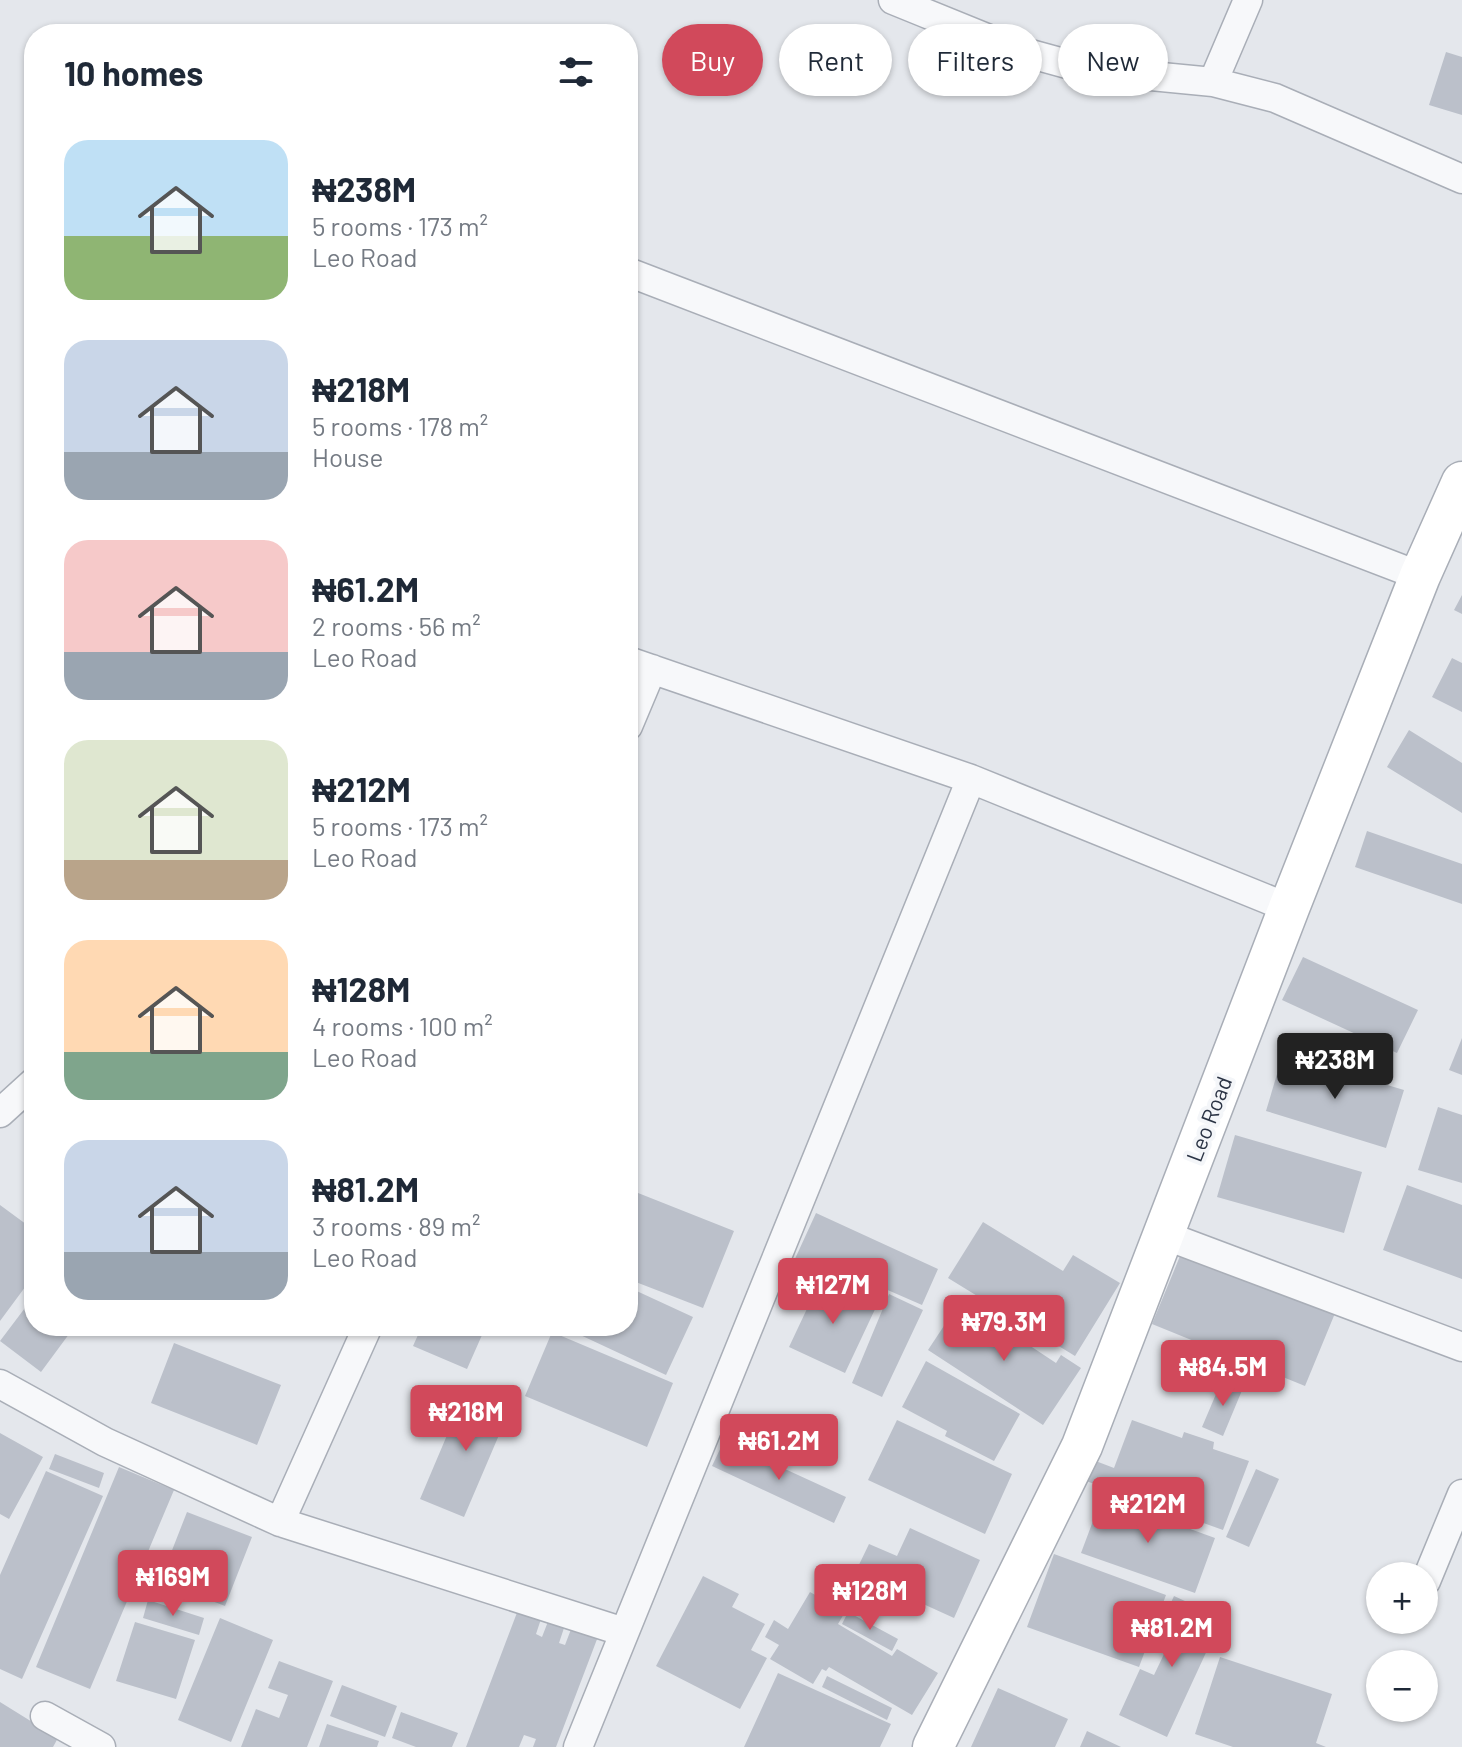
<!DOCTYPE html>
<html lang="en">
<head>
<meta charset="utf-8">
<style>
  body { margin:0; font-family:Barlow,sans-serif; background:#f6f6f7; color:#1f2937; height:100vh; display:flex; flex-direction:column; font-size:30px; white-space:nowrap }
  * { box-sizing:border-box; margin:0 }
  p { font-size:26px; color:#747a83 }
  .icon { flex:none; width:44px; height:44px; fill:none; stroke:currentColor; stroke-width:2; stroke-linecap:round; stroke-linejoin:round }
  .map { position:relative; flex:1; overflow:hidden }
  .sheet { position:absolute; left:24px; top:24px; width:614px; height:1312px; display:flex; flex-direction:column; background:#fff; border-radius:32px; box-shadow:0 2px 6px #0004 }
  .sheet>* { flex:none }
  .guide { position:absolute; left:662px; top:24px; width:680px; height:72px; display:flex; gap:16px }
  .controls { position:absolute; left:1366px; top:1562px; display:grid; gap:16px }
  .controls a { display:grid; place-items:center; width:72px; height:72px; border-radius:50%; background:#fff; box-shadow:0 2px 6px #0004; font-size:40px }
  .price { position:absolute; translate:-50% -68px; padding:0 18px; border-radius:8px; background:#d1495b; color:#fff; font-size:26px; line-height:52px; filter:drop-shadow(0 2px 4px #0008) }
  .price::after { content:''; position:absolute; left:50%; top:48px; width:24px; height:18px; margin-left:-12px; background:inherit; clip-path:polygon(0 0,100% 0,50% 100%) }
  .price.selected { background:#222; color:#fff }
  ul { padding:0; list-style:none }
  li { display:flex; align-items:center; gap:24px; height:200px; padding:0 40px }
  li span { display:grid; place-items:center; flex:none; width:224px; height:160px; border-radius:24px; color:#555 }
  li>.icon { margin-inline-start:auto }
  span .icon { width:96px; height:96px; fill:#fffc; stroke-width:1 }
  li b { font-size:34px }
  h2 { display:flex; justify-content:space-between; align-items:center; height:96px; padding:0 40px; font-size:34px }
  .tag { padding:0 28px; border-radius:36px; background:#fff; box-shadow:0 2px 6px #0004; font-size:28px; line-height:72px }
  .tag.selected { background:#d1495b; color:#fff }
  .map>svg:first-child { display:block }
  .building { fill:#bbc0ca }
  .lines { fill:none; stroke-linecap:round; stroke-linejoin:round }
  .street-casing { stroke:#a9aeb7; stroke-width:31 }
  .secondary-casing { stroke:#a9aeb7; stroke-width:43 }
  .street { stroke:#f7f8fa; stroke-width:28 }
  .secondary { stroke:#fff; stroke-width:40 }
  .labels { text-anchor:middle; stroke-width:8; stroke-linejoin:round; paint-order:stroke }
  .street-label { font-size:22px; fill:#2b3445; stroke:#f4f6f9 }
</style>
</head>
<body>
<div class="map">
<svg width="1462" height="1747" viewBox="0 0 1462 1747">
  <rect width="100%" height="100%" fill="#e4e7ec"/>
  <path class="building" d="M 1446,52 L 1462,57 L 1462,115 L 1429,105 Z
    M 1462,595 L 1462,614 L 1454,610 Z
    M 1452,658 L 1462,663 L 1462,712 L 1432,697 Z
    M 1409,730 L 1462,763 L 1462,813 L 1387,767 Z
    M 1367,831 L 1462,864 L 1462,904 L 1355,867 Z
    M 1303,957 L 1418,1010 L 1397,1053 L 1282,1000 Z
    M 1462,1038 L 1462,1075 L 1449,1070 Z
    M 1283,1054 L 1404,1090 L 1386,1148 L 1266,1111 Z
    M 1438,1107 L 1462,1115 L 1462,1183 L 1418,1170 Z
    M 1235,1135 L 1362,1172 L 1344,1233 L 1217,1197 Z
    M 1407,1185 L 1462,1205 L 1462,1279 L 1383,1250 Z
    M 628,1189 L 734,1231 L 703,1308 L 628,1279 Z
    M 0,1205 L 34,1230 L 34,1275 L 0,1321 Z
    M 816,1213 L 938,1269 L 922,1305 L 883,1288 L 878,1299 L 794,1261 Z
    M 983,1222 L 1063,1271 L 1073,1255 L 1120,1283 L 1075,1356 L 948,1278 Z
    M 1185,1244 L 1338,1306 L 1305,1386 L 1152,1324 Z
    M 821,1279 L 877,1305 L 845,1373 L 789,1347 Z
    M 628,1287 L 693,1317 L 666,1375 L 561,1326 L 628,1326 Z
    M 889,1294 L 923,1310 L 882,1397 L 852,1383 Z
    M 34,1296 L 34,1326 L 75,1326 L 41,1372 L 0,1341 Z
    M 961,1300 L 1056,1363 L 1061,1355 L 1081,1368 L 1043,1425 L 928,1350 Z
    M 422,1326 L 486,1326 L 467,1369 L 413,1346 Z
    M 552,1332 L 673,1383 L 647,1447 L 525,1396 Z
    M 174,1343 L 281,1385 L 257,1445 L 151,1403 Z
    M 926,1361 L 1020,1414 L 994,1461 L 945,1436 L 947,1431 L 902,1407 Z
    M 1222,1380 L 1243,1388 L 1223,1436 L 1202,1427 Z
    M 467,1388 L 511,1407 L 464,1517 L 420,1499 Z
    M 897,1420 L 1012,1474 L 985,1534 L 868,1480 Z
    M 1132,1420 L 1182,1438 L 1184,1432 L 1214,1442 L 1213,1449 L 1249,1461 L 1223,1530 L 1086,1481 L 1093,1460 L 1114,1468 Z
    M 0,1433 L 43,1457 L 9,1519 L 0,1514 Z
    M 724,1441 L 846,1497 L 834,1523 L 712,1466 Z
    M 55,1454 L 104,1473 L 99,1488 L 49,1469 Z
    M 119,1467 L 174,1490 L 90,1689 L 36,1667 Z
    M 1256,1469 L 1279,1479 L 1249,1547 L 1226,1537 Z
    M 46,1471 L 103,1496 L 22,1679 L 0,1669 L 0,1575 Z
    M 1102,1497 L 1215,1538 L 1195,1593 L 1081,1553 Z
    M 187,1512 L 252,1537 L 225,1606 L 160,1581 Z
    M 910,1528 L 980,1560 L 954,1618 L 855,1573 L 869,1544 L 897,1556 Z
    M 1054,1554 L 1166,1595 L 1139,1667 L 1027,1627 Z
    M 703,1576 L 739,1594 L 732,1607 L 765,1624 L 751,1650 L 767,1658 L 740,1709 L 656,1666 Z
    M 810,1592 L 845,1612 L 838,1624 L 892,1656 L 897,1649 L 938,1673 L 912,1715 L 829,1667 L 826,1671 L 822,1669 L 813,1684 L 770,1659 L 779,1645 L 765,1637 L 774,1620 L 788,1629 Z
    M 1174,1596 L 1222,1618 L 1167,1737 L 1119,1715 L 1140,1669 L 1154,1675 L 1175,1631 L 1161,1624 Z
    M 148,1600 L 204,1618 L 199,1635 L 143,1618 Z
    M 518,1610 L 541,1619 L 536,1634 L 542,1637 L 549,1619 L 565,1625 L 559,1643 L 565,1645 L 573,1624 L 599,1634 L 556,1747 L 533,1747 L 536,1739 L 524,1735 L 519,1747 L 466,1747 Z
    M 848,1612 L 898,1639 L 892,1651 L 842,1624 Z
    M 220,1618 L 273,1640 L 231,1742 L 178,1720 Z
    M 135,1622 L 195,1640 L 176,1699 L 116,1681 Z
    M 1220,1657 L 1332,1694 L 1316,1743 L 1326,1747 L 1233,1747 L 1195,1734 Z
    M 279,1661 L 333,1681 L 307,1747 L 241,1747 L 256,1709 L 279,1718 L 288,1695 L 268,1688 Z
    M 778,1673 L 891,1724 L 880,1747 L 744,1747 Z
    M 827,1676 L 892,1708 L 887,1720 L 822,1687 Z
    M 342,1685 L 397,1706 L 385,1737 L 330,1716 Z
    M 998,1688 L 1068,1719 L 1055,1747 L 971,1747 Z
    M 0,1702 L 58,1738 L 53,1747 L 0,1747 Z
    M 401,1712 L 458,1733 L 452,1747 L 416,1747 L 392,1738 Z
    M 327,1724 L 379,1741 L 377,1747 L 319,1747 Z
    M 1087,1731 L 1121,1747 L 1080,1747 Z"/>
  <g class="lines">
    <defs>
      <path id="street" d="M 893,0 L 1016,50 L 1089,70 L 1213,82 L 1275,98 L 1462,179
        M 1213,82 L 1248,0
        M 628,272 L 1420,576
        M 628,661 L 971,779 L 1289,908
        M 628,726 L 652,669
        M 0,1113 L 34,1082
        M 1164,1235 L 1462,1347
        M 0,1384 L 105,1442 L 280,1522 L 624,1632
        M 280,1522 L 368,1326
        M 1426,1581 L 1462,1494
        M 45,1716 L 101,1747
        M 578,1747 L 971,779"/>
      <path id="secondary" d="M 933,1747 L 1082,1446 L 1289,908 L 1420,576 L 1462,482"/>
    </defs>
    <use href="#street" class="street-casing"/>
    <use href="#secondary" class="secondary-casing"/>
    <use href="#street" class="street"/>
    <use href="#secondary" class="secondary"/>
  </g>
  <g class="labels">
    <g class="street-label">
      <text transform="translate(1209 1119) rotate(-69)" y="8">Leo Road</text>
    </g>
  </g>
</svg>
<div class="controls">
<a>+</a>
<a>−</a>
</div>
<b class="price selected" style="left:1335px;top:1101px">₦238M</b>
<b class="price" style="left:833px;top:1326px">₦127M</b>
<b class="price" style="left:1004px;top:1363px">₦79.3M</b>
<b class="price" style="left:1223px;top:1408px">₦84.5M</b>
<b class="price" style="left:466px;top:1453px">₦218M</b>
<b class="price" style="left:779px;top:1482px">₦61.2M</b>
<b class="price" style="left:1148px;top:1545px">₦212M</b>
<b class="price" style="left:173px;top:1618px">₦169M</b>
<b class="price" style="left:870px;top:1632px">₦128M</b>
<b class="price" style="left:1172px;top:1669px">₦81.2M</b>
<div class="guide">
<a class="tag selected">Buy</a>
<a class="tag">Rent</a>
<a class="tag">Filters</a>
<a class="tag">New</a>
</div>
<section class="sheet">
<h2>10 homes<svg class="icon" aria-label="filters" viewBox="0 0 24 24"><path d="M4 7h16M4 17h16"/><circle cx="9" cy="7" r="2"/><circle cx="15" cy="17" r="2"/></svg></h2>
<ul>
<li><span style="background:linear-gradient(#bfe0f5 60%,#8fb573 0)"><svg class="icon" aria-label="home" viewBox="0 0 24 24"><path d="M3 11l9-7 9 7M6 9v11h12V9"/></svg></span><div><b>₦238M</b><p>5 rooms · 173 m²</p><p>Leo Road</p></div></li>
<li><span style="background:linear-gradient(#c9d6e8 70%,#9aa5b1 0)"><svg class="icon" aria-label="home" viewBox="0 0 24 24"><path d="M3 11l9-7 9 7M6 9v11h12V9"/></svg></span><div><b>₦218M</b><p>5 rooms · 178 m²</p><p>House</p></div></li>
<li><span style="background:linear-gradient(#f6c9c9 70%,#9aa5b1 0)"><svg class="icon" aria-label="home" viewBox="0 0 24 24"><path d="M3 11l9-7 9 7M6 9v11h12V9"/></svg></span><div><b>₦61.2M</b><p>2 rooms · 56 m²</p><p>Leo Road</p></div></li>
<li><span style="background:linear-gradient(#dfe7d0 75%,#b9a48a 0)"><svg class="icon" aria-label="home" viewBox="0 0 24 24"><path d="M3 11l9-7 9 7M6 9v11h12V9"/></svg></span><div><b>₦212M</b><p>5 rooms · 173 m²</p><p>Leo Road</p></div></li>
<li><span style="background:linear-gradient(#ffd9b3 70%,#7fa58c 0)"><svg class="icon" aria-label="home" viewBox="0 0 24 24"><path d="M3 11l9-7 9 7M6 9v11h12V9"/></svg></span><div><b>₦128M</b><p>4 rooms · 100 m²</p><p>Leo Road</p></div></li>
<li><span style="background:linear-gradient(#c9d6e8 70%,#9aa5b1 0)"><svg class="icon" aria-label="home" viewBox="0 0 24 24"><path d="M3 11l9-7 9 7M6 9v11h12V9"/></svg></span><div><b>₦81.2M</b><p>3 rooms · 89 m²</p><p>Leo Road</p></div></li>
</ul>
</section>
</div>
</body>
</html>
